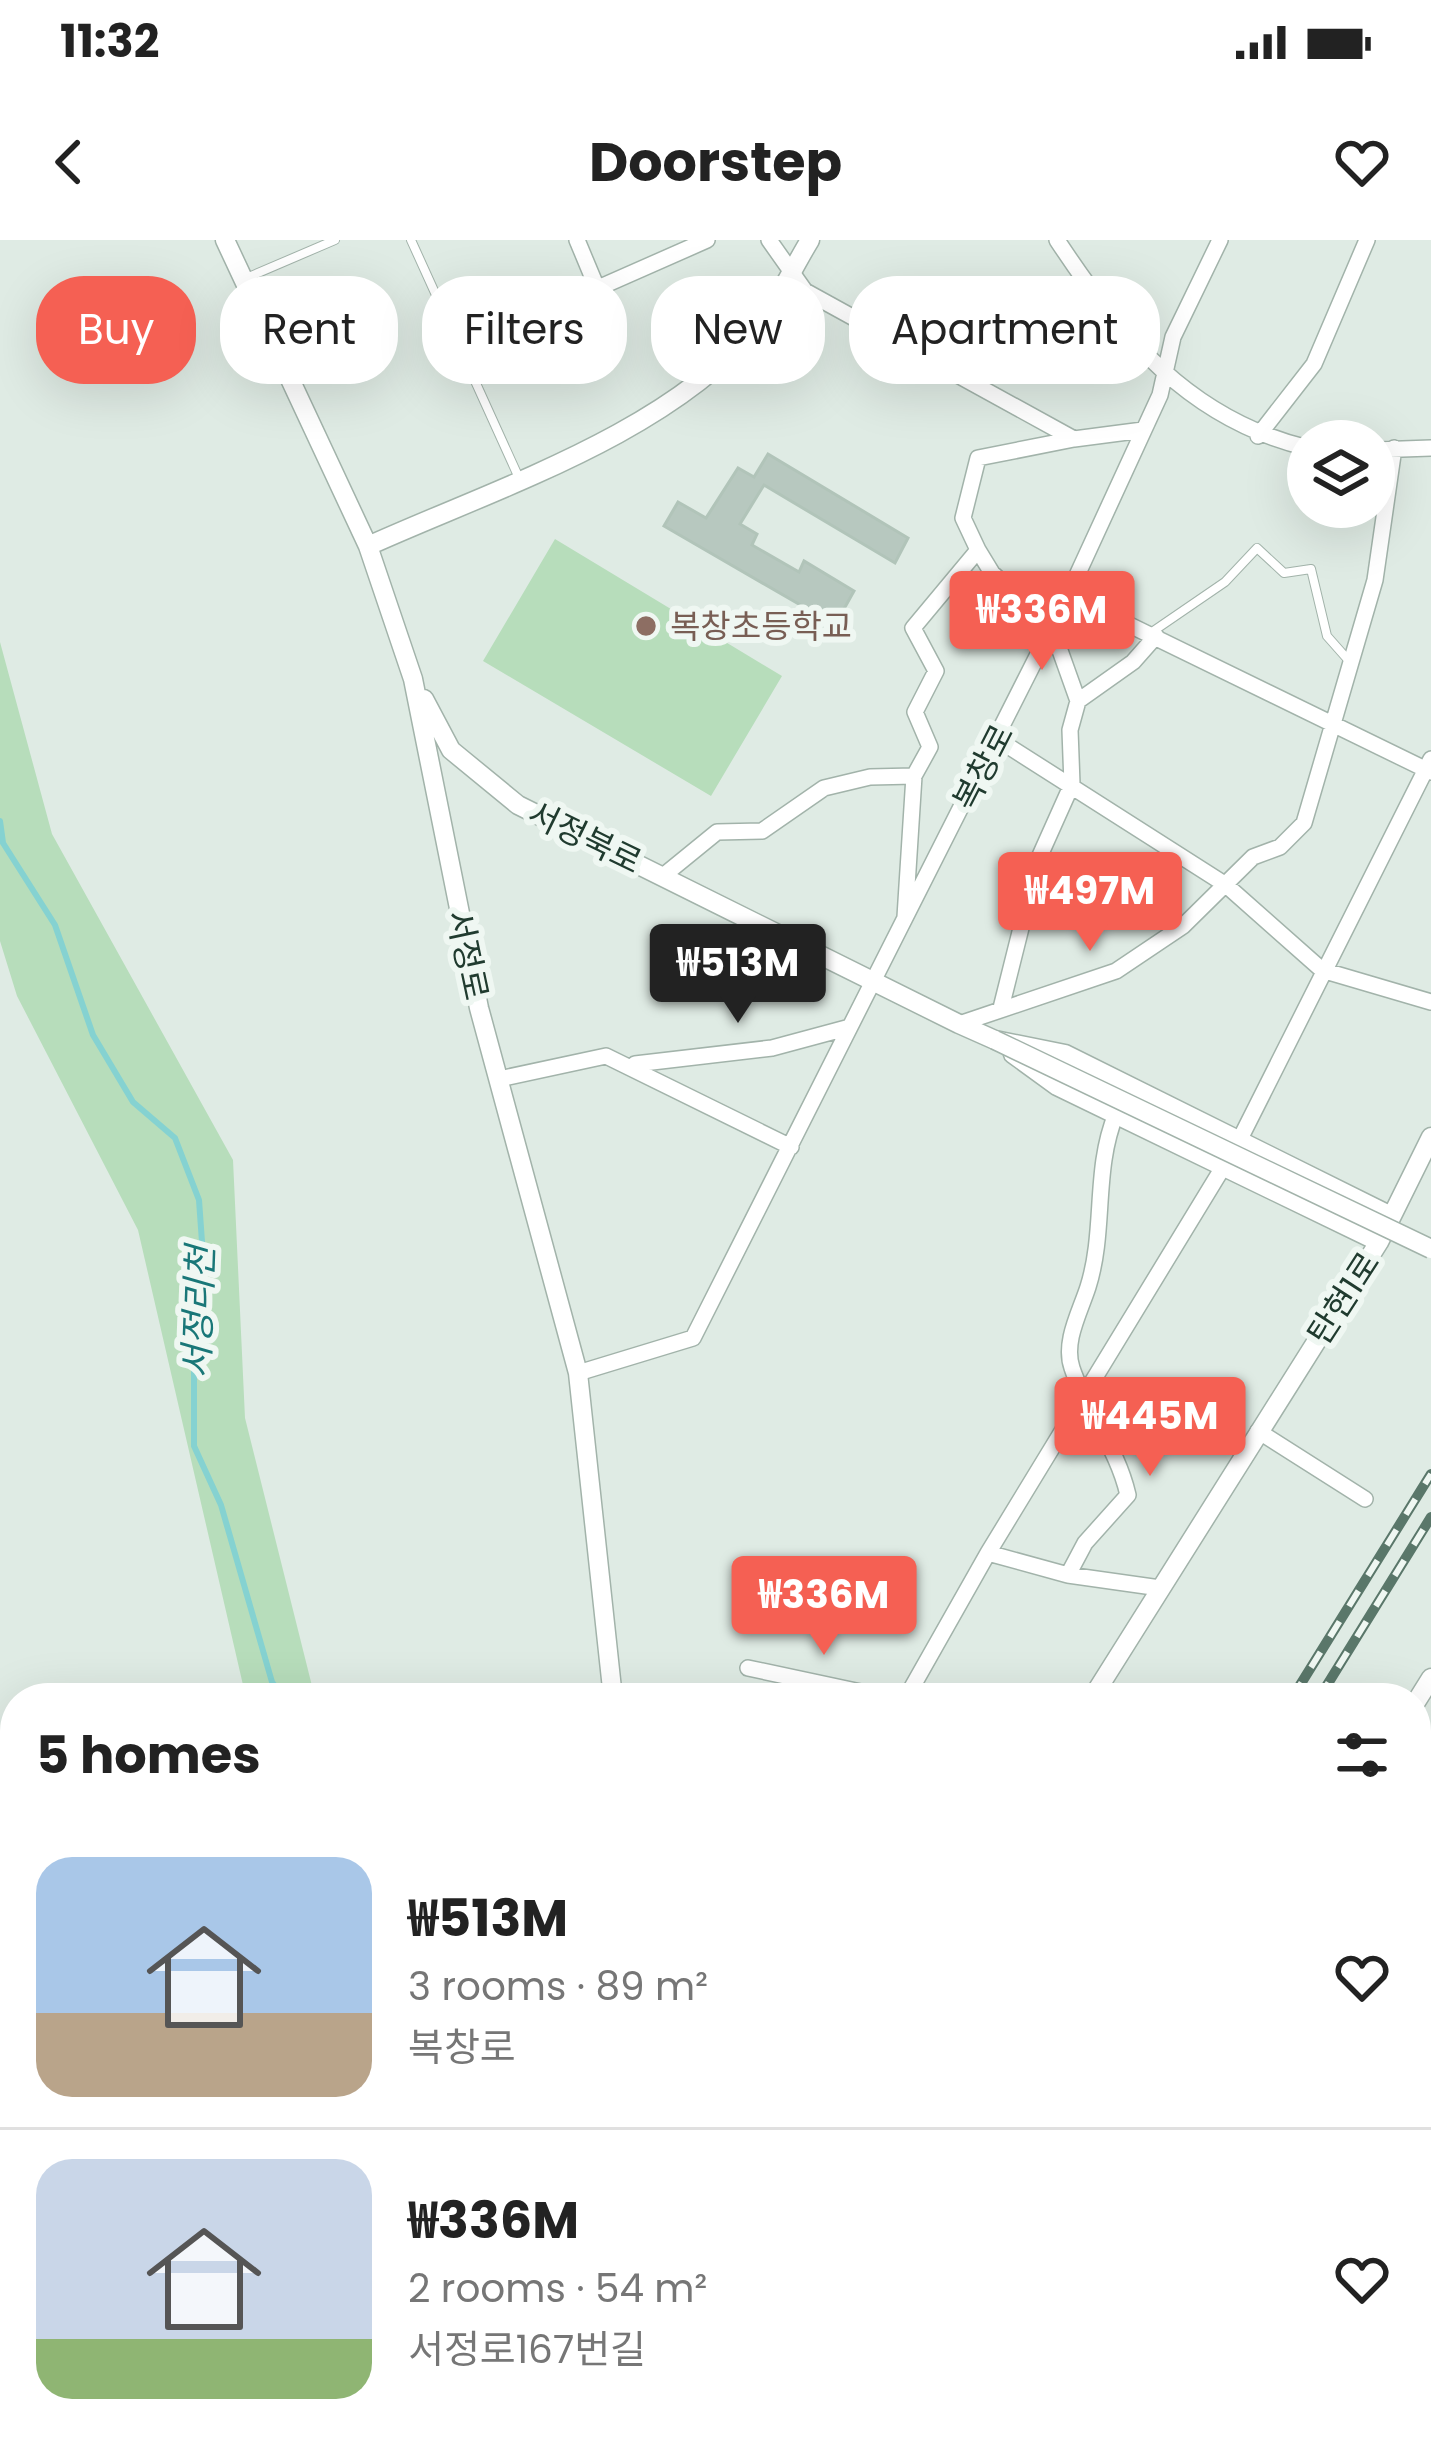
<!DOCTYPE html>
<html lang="en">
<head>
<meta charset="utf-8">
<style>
  body { margin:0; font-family:Poppins,"Noto Sans KR",sans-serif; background:#f6f6f6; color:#222; height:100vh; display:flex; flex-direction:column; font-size:45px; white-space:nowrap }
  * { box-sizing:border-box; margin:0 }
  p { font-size:39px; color:#767676 }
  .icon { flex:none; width:66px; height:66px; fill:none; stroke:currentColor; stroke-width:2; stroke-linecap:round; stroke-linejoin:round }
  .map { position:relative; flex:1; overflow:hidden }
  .drawer { position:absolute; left:0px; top:1443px; width:1431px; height:768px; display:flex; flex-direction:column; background:#fff; border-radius:48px 48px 0 0; box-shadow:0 12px 48px #0002 }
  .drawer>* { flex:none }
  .hud { position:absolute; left:36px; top:36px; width:1359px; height:108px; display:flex; gap:24px }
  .fabs { position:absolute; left:1287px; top:180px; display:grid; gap:24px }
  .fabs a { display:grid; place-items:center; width:108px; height:108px; border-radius:50%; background:#fff; box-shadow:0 12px 48px #0002; font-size:60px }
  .price { position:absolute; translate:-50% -102px; padding:0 27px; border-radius:12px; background:#f56053; color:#fff; font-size:39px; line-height:78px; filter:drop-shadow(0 3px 6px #0008) }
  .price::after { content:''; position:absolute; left:50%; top:72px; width:36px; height:27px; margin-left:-18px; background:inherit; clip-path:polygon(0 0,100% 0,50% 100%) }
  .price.current { background:#222; color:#fff }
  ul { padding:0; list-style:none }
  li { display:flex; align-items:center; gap:36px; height:300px; padding:0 36px }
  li+li { border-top:3px solid #e0e0e0 }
  li span { display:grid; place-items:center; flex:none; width:336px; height:240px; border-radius:36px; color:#555 }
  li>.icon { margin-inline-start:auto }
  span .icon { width:144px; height:144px; fill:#fffc; stroke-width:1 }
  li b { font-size:51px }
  h2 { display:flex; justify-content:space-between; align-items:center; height:144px; padding:0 36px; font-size:51px }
  .chip { padding:0 42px; border-radius:48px; background:#fff; box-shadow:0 12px 48px #0002; font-size:42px; line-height:108px }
  .chip.current { background:#f56053; color:#fff }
  .status { display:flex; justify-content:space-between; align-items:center; height:84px; padding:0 60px; background:#fff; direction:ltr }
  .status svg { height:33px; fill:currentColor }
  header { display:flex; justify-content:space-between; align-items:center; height:156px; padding:0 36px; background:#fff; font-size:54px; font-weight:700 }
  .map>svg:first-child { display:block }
  .green { fill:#b7ddbb }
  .water { fill:#85d2d1 }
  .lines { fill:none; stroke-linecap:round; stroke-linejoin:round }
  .stream { stroke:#85d2d1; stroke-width:6 }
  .building { fill:#b7c8bf; stroke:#b1c4b9; stroke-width:3 }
  .service-casing { stroke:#a2b3aa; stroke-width:10 }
  .minor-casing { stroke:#a2b3aa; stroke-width:18 }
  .tertiary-casing { stroke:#a2b3aa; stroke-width:21 }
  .service { stroke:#fff; stroke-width:8 }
  .minor { stroke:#fff; stroke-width:15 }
  .tertiary { stroke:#fff; stroke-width:18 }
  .rail-casing { stroke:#5a776a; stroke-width:10 }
  .rail { stroke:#eff7f2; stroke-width:6; stroke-dasharray:18; stroke-linecap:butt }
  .tertiary-bridge-casing { stroke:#a2b3aa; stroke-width:21; stroke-linecap:butt }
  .tertiary-bridge { stroke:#fff; stroke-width:18 }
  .education-dot { fill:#8d6e63; stroke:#eff7f2; stroke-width:4.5 }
  .labels { text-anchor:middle; stroke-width:12; stroke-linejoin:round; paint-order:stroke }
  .education-label { font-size:33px; fill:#785e54; stroke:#eff7f2; text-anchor:start }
  .street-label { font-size:33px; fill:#203b2f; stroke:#eff7f2 }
  .water-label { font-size:36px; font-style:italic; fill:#197778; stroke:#eff7f2 }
</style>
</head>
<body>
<div class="status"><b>11:32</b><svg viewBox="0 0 49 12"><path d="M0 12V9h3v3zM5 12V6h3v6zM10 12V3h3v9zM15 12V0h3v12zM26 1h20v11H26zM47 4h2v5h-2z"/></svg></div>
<header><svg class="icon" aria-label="back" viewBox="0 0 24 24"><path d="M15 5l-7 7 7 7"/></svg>Doorstep<svg class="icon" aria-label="heart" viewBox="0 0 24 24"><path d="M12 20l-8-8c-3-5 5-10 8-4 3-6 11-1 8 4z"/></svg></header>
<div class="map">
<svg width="1431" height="2211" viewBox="0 0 1431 2211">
  <rect width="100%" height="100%" fill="#dfebe4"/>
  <path class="green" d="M 555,299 L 782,436 L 711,556 L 483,421 Z
    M 0,402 L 52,594 L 233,920 L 245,1178 L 315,1458 L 246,1458 L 138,990 L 17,756 L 0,701 Z
    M 337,2196 L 596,2196 L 587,2211 L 332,2211 Z
    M 691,2196 L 819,2196 L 809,2211 L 690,2211 Z"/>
  <path class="water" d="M 465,2196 L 513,2196 L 508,2211 L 464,2211 Z"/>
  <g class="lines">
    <path class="stream" d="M 0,581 L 3,603 L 55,685 L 93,795 L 133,862 L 175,898 L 199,960 L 204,1030 L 194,1088 L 194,1206 L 221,1265 L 272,1442 L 284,1458"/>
  </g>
  <path class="building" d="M 768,214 L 908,298 L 895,323 L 764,245 L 740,284 L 757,294 L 752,305 L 799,332 L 804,321 L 854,351 L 835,385 L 664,286 L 678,262 L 706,278 L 738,228 L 754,237 Z
    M 1416,1934 L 1431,1943 L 1431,1982 L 1416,1975 Z"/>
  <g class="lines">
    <defs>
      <path id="service" d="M 411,0 L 519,238
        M 244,39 L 335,0
        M 1152,392 L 1225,342 L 1257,308 L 1284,333 L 1311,329 L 1327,396 L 1350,422"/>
      <path id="minor" d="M 577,0 L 597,48
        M 769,0 L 805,51 L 1074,199 L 1143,190
        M 1057,0 C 1121,97 1190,180 1308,208
        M 462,108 L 707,0
        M 1258,196 L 1314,124 L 1367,0
        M 1374,210 L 1431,208
        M 978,310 L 963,278 L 978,218 L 1074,199
        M 1068,355 L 1431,532
        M 997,499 L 1226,645 L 1322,730 L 1431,762
        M 663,636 L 717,592 L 762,591 L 824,548 L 870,537 L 914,536 L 930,507 L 915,472 L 936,431 L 913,388 L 978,310 L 992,333 L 1052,388 L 1078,461
        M 905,677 L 914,536
        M 1001,768 L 1038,620 L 1072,544 L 1070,490 L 1078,461 L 1133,422 L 1156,396
        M 959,784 L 1116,731 L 1183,686 L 1253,617 L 1280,607 L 1304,583 L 1375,340 L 1394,208
        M 635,824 L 772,808 L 850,787
        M 499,839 L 606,816 L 791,907
        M 578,1133 L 693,1098 L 1068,355 L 1160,155 L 1173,97 L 1220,0
        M 1258,1191 L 1365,1259
        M 988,1313 L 1239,901 L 1431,519
        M 1068,1335 L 1160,1348
        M 748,1428 L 889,1458
        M 906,1458 L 988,1313 L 1068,1335 L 1085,1303 L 1128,1255 C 1117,1207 1087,1173 1072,1128 C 1063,1102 1080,1072 1088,1047 C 1106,990 1093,930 1116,874
        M 1416,1744 L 1431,1719
        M 1416,1987 L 1431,1996
        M 1416,2142 L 1431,2150
        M 612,2211 L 621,2196
        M 1137,2211 L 1146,2196"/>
      <path id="tertiary" d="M 225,0 L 368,306 L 413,439 L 479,768 L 578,1133 L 613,1458
        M 368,306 C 494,249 668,194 757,86 C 778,61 793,28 810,0
        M 424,459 L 451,510 L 518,565 L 959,784 L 995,800 L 1065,814 L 1391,976
        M 1013,814 L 1057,846 L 1379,1002
        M 1092,1458 L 1379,1002 L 1431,897
        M 1416,1462 L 1431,1438
        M 0,2193 L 37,2211
        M 660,2196 L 661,2211
        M 1210,2196 L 1236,2211
        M 969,2211 L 978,2196"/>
    </defs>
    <use href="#service" class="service-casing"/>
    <use href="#minor" class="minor-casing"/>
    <use href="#tertiary" class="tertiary-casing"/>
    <use href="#service" class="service"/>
    <use href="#minor" class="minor"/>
    <use href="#tertiary" class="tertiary"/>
    <defs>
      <path id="rail" d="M 1292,1458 L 1431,1234
        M 1319,1458 L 1431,1277
        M 840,2211 L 849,2196
        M 870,2211 L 879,2196"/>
    </defs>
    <use href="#rail" class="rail-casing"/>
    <use href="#rail" class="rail"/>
    <defs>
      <path id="tertiary-bridge" d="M 995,800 L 1431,1009"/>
    </defs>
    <use href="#tertiary-bridge" class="tertiary-bridge-casing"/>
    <use href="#tertiary-bridge" class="tertiary-bridge"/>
  </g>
  <circle class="education-dot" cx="646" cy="386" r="12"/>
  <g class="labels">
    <g class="education-label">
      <text x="670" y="398">복창초등학교</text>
    </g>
    <g class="street-label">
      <text transform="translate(983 527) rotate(-63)" y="12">복창로</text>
      <text transform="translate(585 597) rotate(26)" y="12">서정북로</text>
      <text transform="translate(468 715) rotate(78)" y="12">서정로</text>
      <text transform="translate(1343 1058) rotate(-57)" y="12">탄현1로</text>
    </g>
    <g class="water-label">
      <text transform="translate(198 1072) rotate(-88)" y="13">서정리천</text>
    </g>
  </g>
</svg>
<div class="fabs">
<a><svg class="icon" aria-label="layers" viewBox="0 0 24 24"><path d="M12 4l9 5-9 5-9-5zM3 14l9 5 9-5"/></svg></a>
</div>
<b class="price" style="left:1042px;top:433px">₩336M</b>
<b class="price" style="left:1090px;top:714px">₩497M</b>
<b class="price current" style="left:738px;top:786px">₩513M</b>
<b class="price" style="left:1150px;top:1239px">₩445M</b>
<b class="price" style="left:824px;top:1418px">₩336M</b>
<div class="hud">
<a class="chip current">Buy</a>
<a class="chip">Rent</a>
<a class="chip">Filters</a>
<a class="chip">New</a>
<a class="chip">Apartment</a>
</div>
<section class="drawer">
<h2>5 homes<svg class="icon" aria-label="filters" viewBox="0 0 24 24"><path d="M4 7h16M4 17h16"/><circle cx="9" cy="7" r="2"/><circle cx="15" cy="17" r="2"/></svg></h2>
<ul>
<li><span style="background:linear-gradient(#a9c7e8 65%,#b9a48a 0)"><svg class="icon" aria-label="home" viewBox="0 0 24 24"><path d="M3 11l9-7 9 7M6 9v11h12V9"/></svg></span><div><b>₩513M</b><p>3 rooms · 89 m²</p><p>복창로</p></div><svg class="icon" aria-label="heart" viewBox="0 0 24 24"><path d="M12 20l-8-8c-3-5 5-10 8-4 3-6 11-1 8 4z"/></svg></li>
<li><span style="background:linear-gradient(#c9d6e8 75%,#8fb573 0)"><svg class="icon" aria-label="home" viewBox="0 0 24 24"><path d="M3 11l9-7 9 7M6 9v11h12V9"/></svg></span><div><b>₩336M</b><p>2 rooms · 54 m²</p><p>서정로167번길</p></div><svg class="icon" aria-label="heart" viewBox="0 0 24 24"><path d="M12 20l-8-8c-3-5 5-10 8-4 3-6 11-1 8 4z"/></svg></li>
</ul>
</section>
</div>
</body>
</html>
